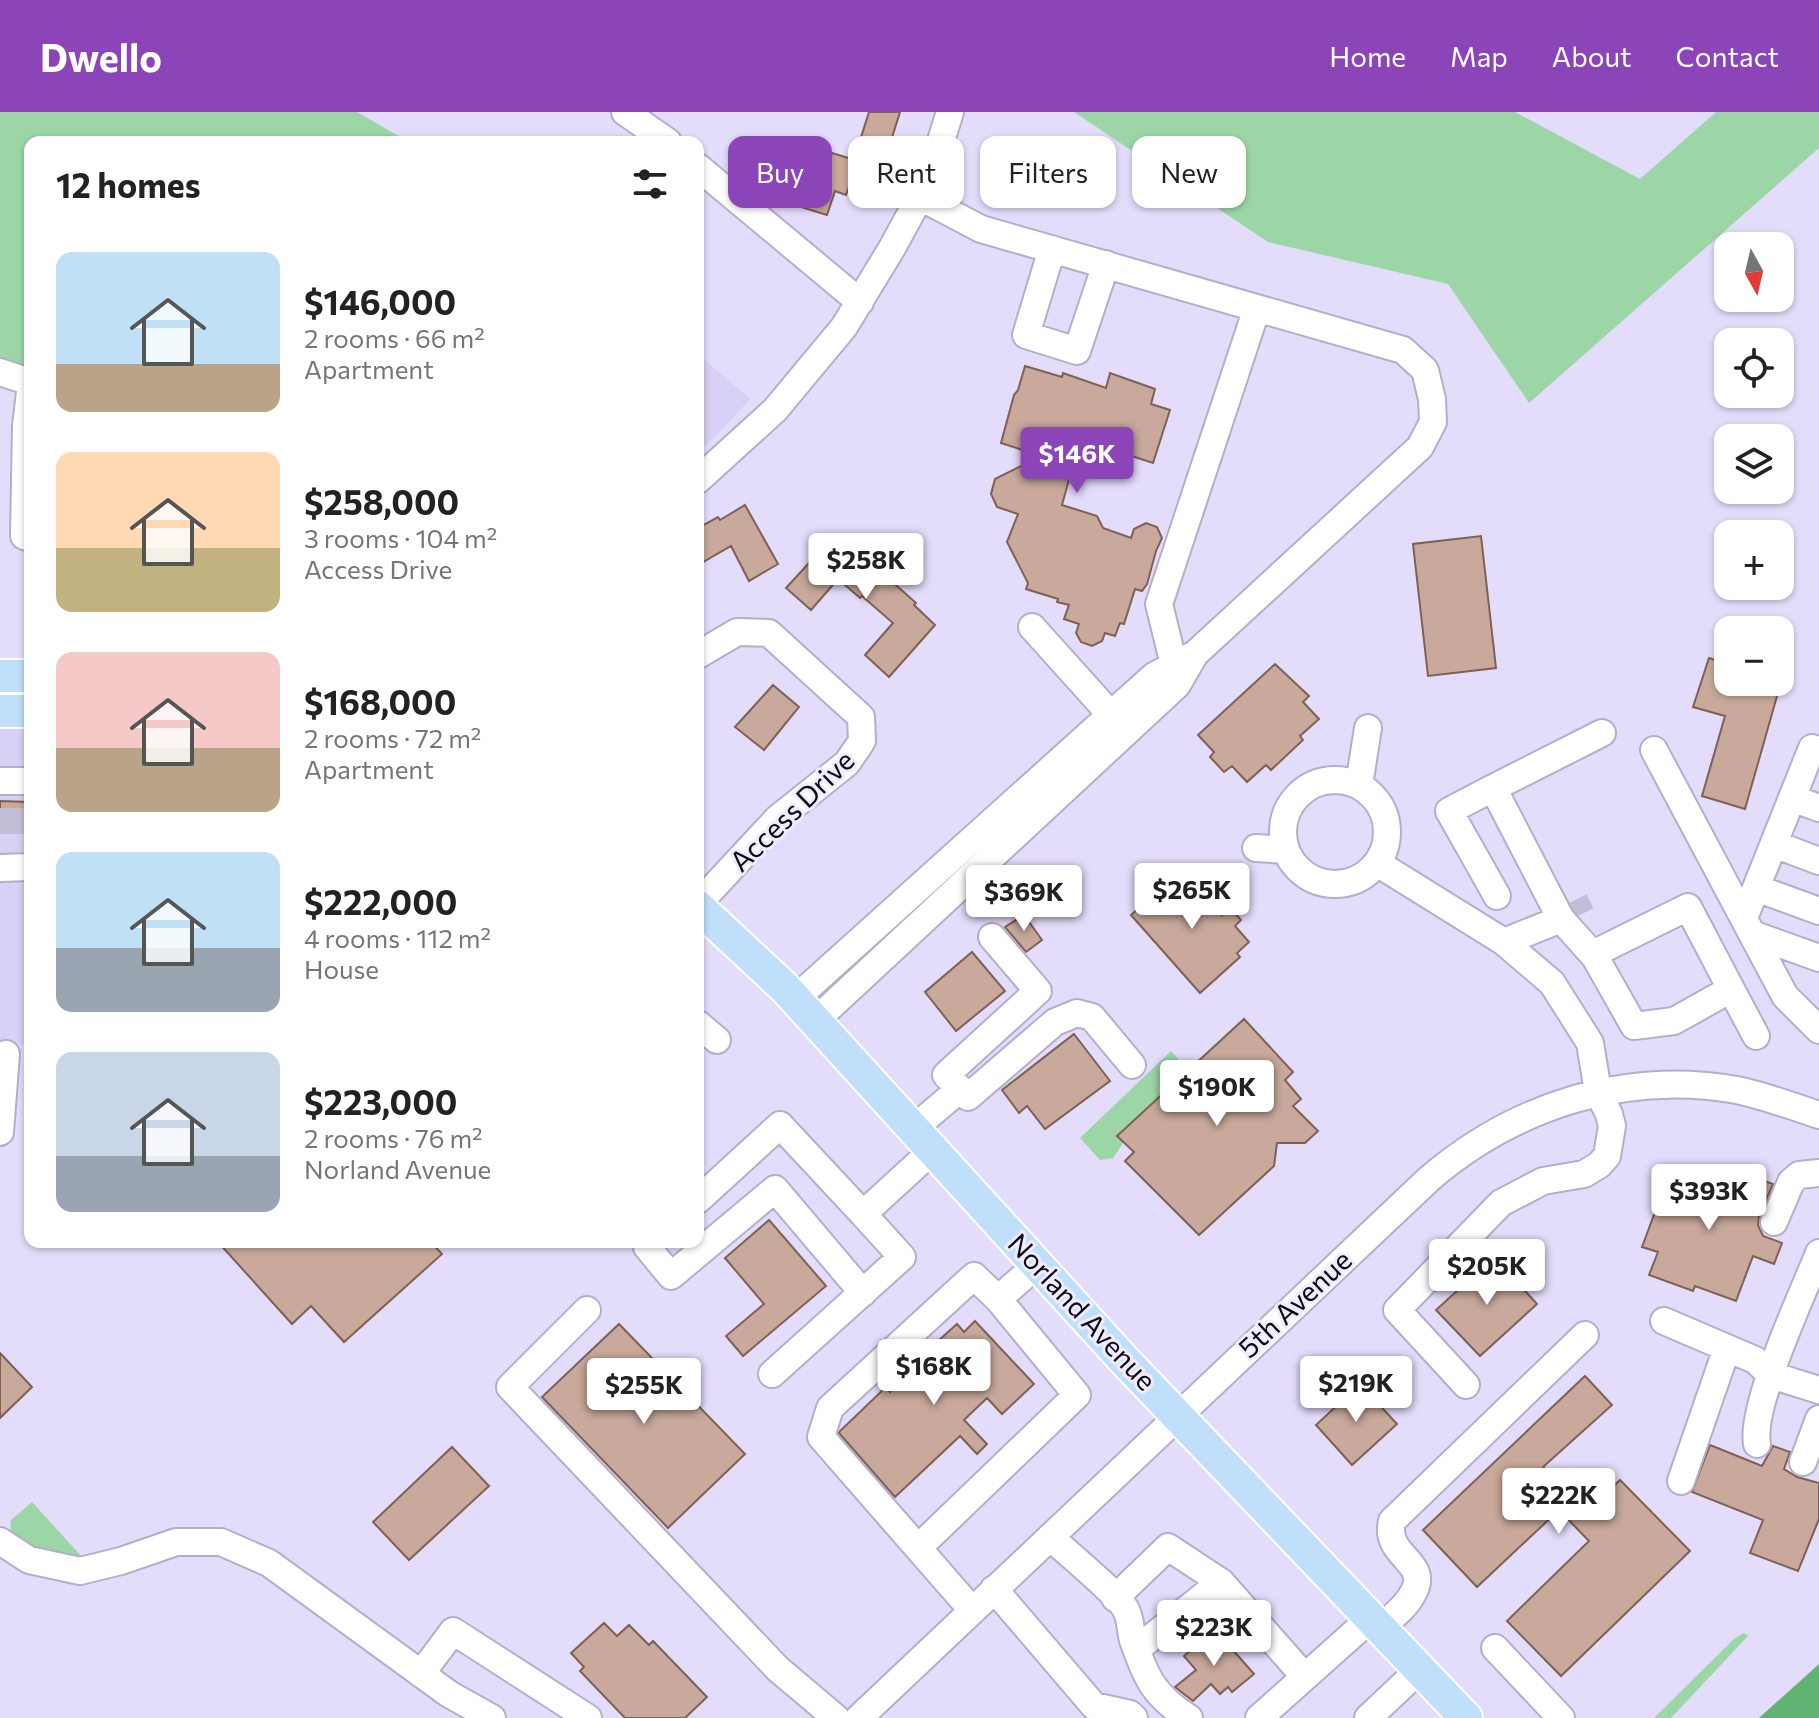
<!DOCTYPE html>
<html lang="en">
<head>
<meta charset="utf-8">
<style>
  body { margin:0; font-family:Commissioner,sans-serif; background:#f2f2f2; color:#222; height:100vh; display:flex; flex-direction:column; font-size:30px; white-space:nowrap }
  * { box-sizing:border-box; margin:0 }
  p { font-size:26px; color:#767676 }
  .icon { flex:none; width:44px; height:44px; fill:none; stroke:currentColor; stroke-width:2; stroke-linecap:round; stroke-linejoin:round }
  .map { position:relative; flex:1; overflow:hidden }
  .sheet { position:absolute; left:24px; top:24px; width:680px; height:1112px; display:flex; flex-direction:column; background:#fff; border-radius:16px; box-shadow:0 2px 6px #0004 }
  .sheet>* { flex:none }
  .top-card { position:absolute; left:728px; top:24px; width:760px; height:72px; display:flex; gap:16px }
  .needle { width:52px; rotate:172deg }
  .fabs { position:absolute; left:1714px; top:120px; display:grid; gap:16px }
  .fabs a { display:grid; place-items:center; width:80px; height:80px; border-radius:16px; background:#fff; box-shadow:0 2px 6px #0004; font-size:40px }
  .price { position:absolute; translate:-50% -68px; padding:0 18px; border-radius:8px; background:#fff; color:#222; font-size:26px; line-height:52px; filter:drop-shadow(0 2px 4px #0008) }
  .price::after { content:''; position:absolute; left:50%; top:48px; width:24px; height:18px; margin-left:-12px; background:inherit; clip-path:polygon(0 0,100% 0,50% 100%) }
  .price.active { background:#8b45b8; color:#fff }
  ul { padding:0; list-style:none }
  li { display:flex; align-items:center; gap:24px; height:200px; padding:0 32px }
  li span { display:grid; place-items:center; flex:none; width:224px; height:160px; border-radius:16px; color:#555 }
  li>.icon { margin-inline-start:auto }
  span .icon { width:96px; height:96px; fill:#fffc; stroke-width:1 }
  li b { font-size:34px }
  h2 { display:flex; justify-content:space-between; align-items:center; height:96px; padding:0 32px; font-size:34px }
  .pill { padding:0 28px; border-radius:16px; background:#fff; box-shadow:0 2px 6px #0004; font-size:28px; line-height:72px }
  .pill.active { background:#8b45b8; color:#fff }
  header { display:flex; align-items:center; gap:48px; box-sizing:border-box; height:112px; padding:0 40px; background:#8b45b8; color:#fff }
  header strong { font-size:38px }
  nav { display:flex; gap:44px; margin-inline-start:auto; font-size:28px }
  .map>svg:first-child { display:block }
  .built { fill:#d9d0f5 }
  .green { fill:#9cd6a6 }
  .forest { fill:#60b472 }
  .building { fill:#c8a99b; stroke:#7d6154; stroke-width:2 }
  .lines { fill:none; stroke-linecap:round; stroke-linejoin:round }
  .minor-tunnel { stroke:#c4bdd8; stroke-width:26; stroke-dasharray:26 13; stroke-linecap:butt }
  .minor-casing { stroke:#b5aecb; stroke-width:30 }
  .major-casing { stroke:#fff; stroke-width:36 }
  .minor { stroke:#fff; stroke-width:26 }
  .major { stroke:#bfdffb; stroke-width:32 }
  .labels { text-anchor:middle; stroke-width:6; stroke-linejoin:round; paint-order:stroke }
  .street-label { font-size:28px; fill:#0d0b14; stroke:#f0ecfe }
</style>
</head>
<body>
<header>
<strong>Dwello</strong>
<nav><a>Home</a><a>Map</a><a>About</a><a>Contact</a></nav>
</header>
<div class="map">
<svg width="1819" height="1606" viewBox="0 0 1819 1606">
  <rect width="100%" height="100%" fill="#e4dcfb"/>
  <path class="built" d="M 698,242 L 750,287 L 713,327 L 698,339 Z
    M 30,608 L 30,933 L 0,933 L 0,609 Z"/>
  <path class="green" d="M 0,0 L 357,0 L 409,30 L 30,30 L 30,256 L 0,246 Z
    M 1074,0 L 1515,0 L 1640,67 L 1716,0 L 1819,0 L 1819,36 L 1529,291 L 1448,172 L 1268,130 Z
    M 1171,939 L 1188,958 L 1118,1023 L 1124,1030 L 1113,1046 L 1100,1048 L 1080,1026 Z
    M 32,1390 L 83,1446 L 46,1444 L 10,1427 L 11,1408 Z
    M 1744,1521 L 1748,1524 L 1671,1606 L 1654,1606 L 1735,1526 Z"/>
  <path class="forest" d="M 1819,1552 L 1819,1606 L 1759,1606 Z"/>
  <path class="building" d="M 869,0 L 900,0 L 885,48 L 857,38 Z
    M 832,41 L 858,49 L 846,83 L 835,79 L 827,103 L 798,94 L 814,52 L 826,57 Z
    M 1025,254 L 1062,265 L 1063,261 L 1106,276 L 1110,261 L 1155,277 L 1151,292 L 1170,298 L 1153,351 L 1086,329 L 1076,366 L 1070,364 L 1062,393 L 1097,404 L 1103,416 L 1131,426 L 1134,417 L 1146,411 L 1157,415 L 1162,426 L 1156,439 L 1147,472 L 1142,479 L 1135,477 L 1124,512 L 1120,511 L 1115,524 L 1105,521 L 1102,529 L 1092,534 L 1081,530 L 1076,521 L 1079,512 L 1064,507 L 1069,493 L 1057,490 L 1058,487 L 1026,477 L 1028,471 L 1007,430 L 1018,402 L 997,395 L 991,382 L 995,367 L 1041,344 L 1001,331 L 1014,283 L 1018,278 Z
    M 745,393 L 778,452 L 749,469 L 731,434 L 698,453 L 698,416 L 718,405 L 720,408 Z
    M 1481,424 L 1496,556 L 1428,564 L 1413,432 Z
    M 833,425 L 855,444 L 859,440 L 916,491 L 914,493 L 935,513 L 889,565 L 865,543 L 893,511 L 862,484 L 860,486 L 838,467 L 811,498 L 786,476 Z
    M 1709,546 L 1728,552 L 1728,570 L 1781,570 L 1745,697 L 1702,684 L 1725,604 L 1693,595 Z
    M 1275,552 L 1309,584 L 1303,590 L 1319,607 L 1300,624 L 1303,628 L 1271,658 L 1266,653 L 1247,670 L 1232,654 L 1224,660 L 1210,645 L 1214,640 L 1198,623 Z
    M 773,573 L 799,595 L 764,638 L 735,615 Z
    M 0,689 L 30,690 L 30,721 L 0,721 Z
    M 1181,758 L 1222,803 L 1230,796 L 1241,808 L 1235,814 L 1249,830 L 1237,841 L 1240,845 L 1200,881 L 1131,803 Z
    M 1024,803 L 1042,828 L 1026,840 L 1005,815 Z
    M 972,840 L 1005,879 L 956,919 L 925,880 Z
    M 1244,907 L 1293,960 L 1285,968 L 1301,987 L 1293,994 L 1318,1019 L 1305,1031 L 1277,1031 L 1274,1054 L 1199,1123 L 1125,1049 L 1134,1040 L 1117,1024 Z
    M 1074,922 L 1110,969 L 1045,1017 L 1027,994 L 1019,1001 L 1002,978 Z
    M 1672,1054 L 1728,1075 L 1734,1058 L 1773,1072 L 1759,1104 L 1758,1113 L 1763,1124 L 1782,1131 L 1774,1152 L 1753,1144 L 1736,1189 L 1695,1174 L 1693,1179 L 1649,1163 L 1658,1140 L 1642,1135 Z
    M 769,1108 L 826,1174 L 743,1244 L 726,1224 L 764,1192 L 725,1146 Z
    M 218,1130 L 431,1130 L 442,1142 L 344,1230 L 311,1194 L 292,1212 Z
    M 1494,1145 L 1537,1192 L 1480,1244 L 1436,1198 Z
    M 975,1209 L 1034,1272 L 1002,1302 L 987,1286 L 964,1308 L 987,1332 L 977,1342 L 960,1324 L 895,1385 L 839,1321 L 840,1319 L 886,1275 L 890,1280 L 939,1233 L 937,1230 L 957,1212 L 964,1220 Z
    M 619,1212 L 745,1342 L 668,1416 L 542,1285 Z
    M 0,1241 L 32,1275 L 0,1306 Z
    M 1585,1264 L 1612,1293 L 1543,1355 L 1586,1400 L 1620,1368 L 1690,1439 L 1561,1564 L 1507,1509 L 1589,1429 L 1559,1398 L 1477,1475 L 1423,1418 Z
    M 1360,1272 L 1397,1312 L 1352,1353 L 1316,1313 Z
    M 1710,1333 L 1762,1354 L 1773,1334 L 1790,1340 L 1784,1357 L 1797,1365 L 1819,1371 L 1819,1407 L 1798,1459 L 1750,1441 L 1763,1408 L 1692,1380 Z
    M 452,1335 L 489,1374 L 409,1448 L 373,1410 Z
    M 604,1511 L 617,1524 L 629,1513 L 649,1533 L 653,1529 L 707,1585 L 685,1606 L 625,1606 L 580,1559 L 584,1555 L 571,1541 Z
    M 1218,1521 L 1254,1562 L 1232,1580 L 1228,1575 L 1220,1582 L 1211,1572 L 1193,1589 L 1175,1575 L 1196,1558 L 1184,1544 L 1209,1522 L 1212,1526 Z"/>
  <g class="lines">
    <path class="minor-tunnel" d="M 0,709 L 30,709
      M 1575,788 L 1582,802"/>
    <defs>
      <path id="minor" d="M 625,0 L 668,30
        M 698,55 L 860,190
        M 1052,137 L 1026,223 L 1077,239 L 1106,152
        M 0,260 L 30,270
        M 26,314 L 30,280
        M 30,315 L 26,314 L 24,424 L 30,426
        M 698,368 L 775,298 L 844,215 L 892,136 L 928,70 L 950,0
        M 1032,515 L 1121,614
        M 698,543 L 737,520 L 769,521 L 861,605 L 862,629 L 847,651 L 777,707 L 698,792
        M 1174,553 L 1159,492 L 1257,196
        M 1654,638 L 1785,884 L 1819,918
        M1283 720a52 52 0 1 1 104 0a52 52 0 1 1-104 0Z
        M 0,669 L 30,669
        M 1359,673 L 1368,616
        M 1493,676 L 1602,621
        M 1792,686 L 1819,696
        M 1774,732 L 1819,749
        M 1256,736 L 1286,738
        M 1377,751 L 1504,830 L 1552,871 L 1590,931 L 1598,980 L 1609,1002 L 1612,1014 L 1607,1044 L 1599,1053 L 1584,1062 L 1543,1069 L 1501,1091 L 1397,1198 L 1466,1273
        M 0,756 L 30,755
        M 1756,776 L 1819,799
        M 1497,784 L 1449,699 L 1493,676 L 1561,807
        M 1744,806 L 1812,636 L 1819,639
        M 1752,822 L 1819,846
        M 992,825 L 1038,879 L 946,963 L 968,985 L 1055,910 L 1077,901 L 1092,905 L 1132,953
        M 1504,830 L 1561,807 L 1595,845 L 1634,914 L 1674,909 L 1731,877 L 1756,924
        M 1593,842 L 1688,795 L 1731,877
        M 795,887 L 1154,564 L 1195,542 L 1420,335 L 1433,310 L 1432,287 L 1425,258 L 1403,238 L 981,117 L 920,85
        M 815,909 L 1177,573 L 1195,542
        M 698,912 L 717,928
        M 913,1017 L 960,977
        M 0,1020 L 6,942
        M 698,1088 L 780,1013 L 863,1102 L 933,1038
        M 1774,1110 L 1791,1070 L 1799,1063 L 1819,1061
        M 653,1130 L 647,1135 L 671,1164 L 775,1077 L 863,1181
        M 998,1187 L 1037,1153
        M 587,1198 L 510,1275 L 778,1557 L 836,1606
        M 1664,1209 L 1755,1248 L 1771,1263 L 1819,1278
        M 772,1262 L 902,1145 L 863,1102
        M 1757,1332 C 1750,1294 1803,1181 1819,1141
        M 1803,1350 L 1819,1307
        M 1681,1369 L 1727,1236
        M 1050,1425 C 1065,1439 1119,1483 1126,1498 C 1131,1507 1130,1518 1133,1528 C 1146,1566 1154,1584 1189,1606
        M 0,1429 L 29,1448 L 80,1459 L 121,1449 L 176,1430 L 221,1430 L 269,1451 L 449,1582 L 492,1606
        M 918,1436 L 1077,1283 L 998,1187 L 974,1164 L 830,1296 L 821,1325 L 972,1498
        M 994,1477 L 1094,1594 L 1130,1602 L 1134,1606
        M 1115,1486 L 1168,1435 L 1221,1470
        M 1380,1516 C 1391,1506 1405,1496 1412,1483 C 1433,1449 1383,1446 1392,1409 L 1585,1223
        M 1495,1536 L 1561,1606
        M 1137,1537 L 1221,1470 L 1305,1565
        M 421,1562 L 453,1519 L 588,1606
        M 859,1606 L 1429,1067 C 1514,994 1625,958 1737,978 C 1765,984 1792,994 1819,1003
        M 1259,1606 L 1371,1506
        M 1368,1606 L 1420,1557"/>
      <path id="major" d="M 0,564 L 30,564
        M 0,599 L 30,599
        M 698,795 L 785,876 L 1124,1248 L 1466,1606"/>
    </defs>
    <use href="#minor" class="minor-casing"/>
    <use href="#major" class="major-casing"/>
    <use href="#minor" class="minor"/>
    <use href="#major" class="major"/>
  </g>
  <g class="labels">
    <g class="street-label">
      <text transform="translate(792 699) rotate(-44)" y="10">Access Drive</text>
      <text transform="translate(1295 1192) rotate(-43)" y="10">5th Avenue</text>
      <text transform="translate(1082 1200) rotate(47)" y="10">Norland Avenue</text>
    </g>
  </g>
</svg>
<div class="fabs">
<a><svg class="needle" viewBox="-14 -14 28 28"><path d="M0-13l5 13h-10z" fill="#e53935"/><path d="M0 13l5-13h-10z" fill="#767676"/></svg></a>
<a><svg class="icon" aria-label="locate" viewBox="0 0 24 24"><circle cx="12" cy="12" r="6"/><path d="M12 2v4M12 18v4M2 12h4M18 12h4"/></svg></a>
<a><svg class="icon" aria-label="layers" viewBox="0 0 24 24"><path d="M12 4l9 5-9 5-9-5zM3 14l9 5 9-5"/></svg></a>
<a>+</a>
<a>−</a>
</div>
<b class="price active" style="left:1077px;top:383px">$146K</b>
<b class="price" style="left:866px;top:489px">$258K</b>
<b class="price" style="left:1192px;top:819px">$265K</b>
<b class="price" style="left:1024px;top:821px">$369K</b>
<b class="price" style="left:1217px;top:1016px">$190K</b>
<b class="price" style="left:1709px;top:1120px">$393K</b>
<b class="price" style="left:1487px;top:1195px">$205K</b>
<b class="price" style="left:934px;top:1295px">$168K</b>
<b class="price" style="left:1356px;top:1312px">$219K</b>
<b class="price" style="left:644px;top:1314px">$255K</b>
<b class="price" style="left:1559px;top:1424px">$222K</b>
<b class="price" style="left:1214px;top:1556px">$223K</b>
<div class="top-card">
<a class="pill active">Buy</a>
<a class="pill">Rent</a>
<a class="pill">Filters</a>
<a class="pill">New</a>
</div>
<section class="sheet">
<h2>12 homes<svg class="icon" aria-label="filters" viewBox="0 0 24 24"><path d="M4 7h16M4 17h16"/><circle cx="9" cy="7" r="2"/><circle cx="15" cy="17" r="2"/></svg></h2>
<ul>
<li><span style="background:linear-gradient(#bfe0f5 70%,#b9a48a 0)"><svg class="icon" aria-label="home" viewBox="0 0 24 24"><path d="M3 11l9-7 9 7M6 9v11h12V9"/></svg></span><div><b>$146,000</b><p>2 rooms · 66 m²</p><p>Apartment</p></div></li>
<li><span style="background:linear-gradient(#ffd9b3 60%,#c2b280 0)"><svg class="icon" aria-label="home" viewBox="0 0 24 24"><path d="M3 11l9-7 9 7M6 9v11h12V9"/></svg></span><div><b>$258,000</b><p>3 rooms · 104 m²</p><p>Access Drive</p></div></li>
<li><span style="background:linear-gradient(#f6c9c9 60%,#b9a48a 0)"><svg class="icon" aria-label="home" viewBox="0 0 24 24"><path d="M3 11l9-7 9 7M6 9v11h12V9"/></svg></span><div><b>$168,000</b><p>2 rooms · 72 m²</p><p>Apartment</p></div></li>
<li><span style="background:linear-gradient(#bfe0f5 60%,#9aa5b1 0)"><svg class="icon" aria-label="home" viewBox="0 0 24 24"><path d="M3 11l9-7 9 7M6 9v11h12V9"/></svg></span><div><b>$222,000</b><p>4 rooms · 112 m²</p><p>House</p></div></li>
<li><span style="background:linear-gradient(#c9d6e8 65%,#9aa5b1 0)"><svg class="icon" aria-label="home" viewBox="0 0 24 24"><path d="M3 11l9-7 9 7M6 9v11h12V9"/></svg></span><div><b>$223,000</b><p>2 rooms · 76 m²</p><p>Norland Avenue</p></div></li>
</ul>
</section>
</div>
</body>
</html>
